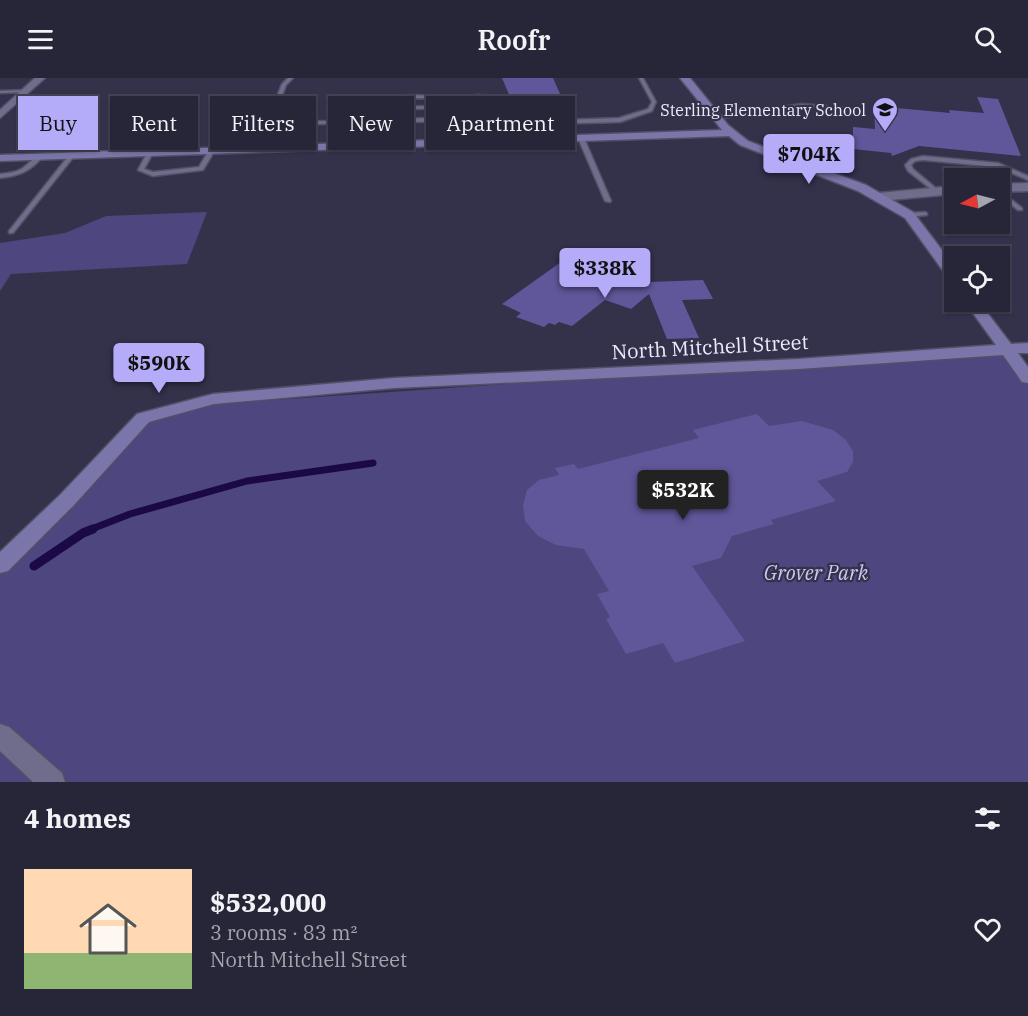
<!DOCTYPE html>
<html lang="en">
<head>
<meta charset="utf-8">
<style>
  body { margin:0; font-family:"IBM Plex Serif",serif; background:#2f2d40; color:#f1f3f6; height:100vh; display:flex; flex-direction:column; font-size:22px; white-space:nowrap }
  * { box-sizing:border-box; margin:0 }
  p { font-size:20px; color:#a4a5ae }
  .icon { flex:none; width:33px; height:33px; fill:none; stroke:currentColor; stroke-width:2; stroke-linecap:round; stroke-linejoin:round }
  .map { position:relative; height:704px; overflow:hidden }
  .panel { display:flex; flex-direction:column; background:#272538; flex:1 }
  .panel>* { flex:none }
  .guide { position:absolute; left:18px; top:18px; width:600px; height:54px; display:flex; gap:12px }
  .needle { width:39px; rotate:263deg }
  .buttons { position:absolute; left:944px; top:90px; display:grid; gap:12px }
  .buttons a { display:grid; place-items:center; width:66px; height:66px; border-radius:0px; background:#272538; box-shadow:0 2px 4px #0004,0 0 0 2px #434253; font-size:30px }
  .price { position:absolute; translate:-50% -51px; padding:0 14px; border-radius:6px; background:#b4acf9; color:#111; font-size:20px; line-height:39px; filter:drop-shadow(0 2px 3px #0008) }
  .price::after { content:''; position:absolute; left:50%; top:36px; width:18px; height:14px; margin-left:-9px; background:inherit; clip-path:polygon(0 0,100% 0,50% 100%) }
  .price.on { background:#222; color:#fff }
  ul { padding:0; list-style:none }
  li { display:flex; align-items:center; gap:18px; height:150px; padding:0 24px }
  li span { display:grid; place-items:center; flex:none; width:168px; height:120px; border-radius:0px; color:#555 }
  li>.icon { margin-inline-start:auto }
  span .icon { width:72px; height:72px; fill:#fffc; stroke-width:1 }
  li b { font-size:26px }
  h2 { display:flex; justify-content:space-between; align-items:center; height:72px; padding:0 24px; font-size:26px }
  .chip { padding:0 21px; border-radius:0px; background:#272538; box-shadow:0 2px 4px #0004,0 0 0 2px #434253; font-size:21px; line-height:54px }
  .chip.on { background:#b4acf9; color:#111 }
  header { display:flex; justify-content:space-between; align-items:center; height:78px; padding:0 24px; background:#272538; font-size:27px; font-weight:600 }
  .map>svg:first-child { display:block }
  .green { fill:#4e467e }
  .lines { fill:none; stroke-linecap:round; stroke-linejoin:round }
  .stream-far1 { stroke:#1b0846; stroke-width:7 }
  .stream { stroke:#1b0846; stroke-width:9 }
  .building { fill:#60579a }
  .lane-casing { stroke:#525066; stroke-width:3 }
  .street-casing { stroke:#525066; stroke-width:3 }
  .secondary-casing { stroke:#525066; stroke-width:3 }
  .lane { fill:#6f6d8b; fill-rule:evenodd }
  .street { fill:#6f6d8b; fill-rule:evenodd }
  .secondary { fill:#7b76a9; fill-rule:evenodd }
  .labels { text-anchor:middle; stroke-width:4.5; stroke-linejoin:round; paint-order:stroke }
  .far-poi-label { font-size:16px; fill:#ecebfc; stroke:#34314b; text-anchor:end }
  .street-label { font-size:20px; fill:#ecebfc; stroke:#34314b }
  .park-label { font-size:20px; font-style:italic; fill:#cbc9f0; stroke:#34314b }
</style>
</head>
<body>
<header><svg class="icon" aria-label="menu" viewBox="0 0 24 24"><path d="M4 6h16M4 12h16M4 18h16"/></svg>Roofr<svg class="icon" aria-label="search" viewBox="0 0 24 24"><circle cx="10" cy="10" r="6"/><path d="M15 15l6 6"/></svg></header>
<div class="map">
<svg width="1028" height="704" viewBox="0 0 1028 704">
  <rect width="100%" height="100%" fill="#34314b"/>
  <path class="green" d="M 207,134 L 187,186 L 11,196 L 0,213 L 0,165 L 65,155 L 106,138 Z
    M 1007,271 L 1028,300 L 1028,704 L 0,704 L 0,493 L 143,340 L 177,329 Z"/>
  <g class="lines">
    <path class="stream-far1" d="M 89,452 L 130,436 L 247,403 L 373,385"/>
    <path class="stream" d="M 34,488 L 83,455 L 93,451"/>
  </g>
  <path class="building" d="M 502,0 L 553,0 L 565,27 L 514,28 Z
    M 977,19 L 998,21 L 1021,78 L 919,68 L 892,78 L 891,75 L 853,71 L 853,49 L 875,51 L 874,28 L 940,34 L 950,35 L 949,32 L 984,35 Z
    M 561,184 L 625,205 L 703,202 L 713,221 L 682,222 L 699,260 L 667,261 L 649,216 L 631,231 L 605,222 L 572,248 L 559,244 L 555,247 L 549,245 L 544,249 L 516,239 L 521,235 L 502,226 Z
    M 757,336 L 769,348 L 802,343 L 833,352 L 846,362 L 853,373 L 853,384 L 847,394 L 817,403 L 836,423 L 771,442 L 774,446 L 732,458 L 721,480 L 692,488 L 745,563 L 675,585 L 663,565 L 626,576 L 606,541 L 610,539 L 597,516 L 609,513 L 584,471 L 556,467 L 538,458 L 525,443 L 523,428 L 527,412 L 539,402 L 559,397 L 555,390 L 574,386 L 578,391 L 699,360 L 693,352 Z"/>
  <g class="lines">
    <defs>
      <path id="lane" d="M 288,0 L 293,0 L 286,7 L 272,44 L 334,43 C 338,39 343,33 348,30 C 377,10 459,18 493,25 L 493,20 L 474,19 L 474,18 L 476,17 L 497,18 L 505,44 L 619,40 L 648,31 L 652,24 L 639,0 L 643,0 L 656,24 L 652,33 L 620,44 L 505,47 L 509,62 L 506,64 L 503,62 L 499,42 L 271,47 L 262,71 L 257,72 L 256,71 L 282,6 ZM 421,20 L 463,23 L 494,28 L 498,39 L 471,39 L 470,33 L 453,28 L 357,29 L 380,23 ZM 453,30 L 466,35 L 465,39 L 340,43 L 350,32 Z
        M 28,12 L 28,13 L 26,14 L 0,15 L 0,13 Z
        M 802,26 L 846,30 L 848,31 L 846,32 L 802,28 L 716,41 L 713,39 Z
        M 581,58 L 584,60 L 611,123 L 610,124 L 605,123 L 578,60 Z
        M 212,70 L 215,72 L 203,92 L 153,98 L 138,92 L 147,75 L 150,73 L 153,75 L 144,91 L 153,94 L 199,89 L 209,72 Z
        M 40,76 L 43,78 C 31,93 19,98 0,100 L 0,96 C 25,94 22,89 40,76 Z
        M 70,76 L 75,77 L 13,155 L 9,155 L 9,153 Z
        M 923,78 L 998,85 L 1028,98 L 1028,102 L 997,89 L 923,82 L 915,83 L 911,87 L 913,91 L 938,112 L 939,113 L 936,115 L 908,93 L 905,87 L 911,81 Z
        M 999,112 L 1022,130 L 1022,132 L 1018,132 L 999,117 Z
        M 925,134 L 927,135 L 927,137 L 909,139 L 906,137 L 909,135 Z"/>
      <path id="street" d="M 35,0 L 45,0 L 0,40 L 0,32 Z
        M 1028,105 L 1028,113 L 999,114 L 999,106 Z
        M 954,108 L 954,116 L 879,123 L 873,119 L 879,115 Z
        M 0,646 L 9,649 L 62,695 L 65,704 L 33,704 L 0,673 Z"/>
      <path id="secondary" d="M 680,0 L 690,0 L 728,47 L 748,63 L 866,107 L 913,134 L 954,188 L 954,202 L 949,201 L 905,140 L 858,113 L 740,67 L 729,58 L 0,83 L 0,77 L 722,52 Z
        M 965,224 L 979,224 L 1011,266 L 1028,265 L 1028,275 L 1018,275 L 1028,289 L 1028,305 L 1022,304 L 1003,277 L 798,291 L 394,310 L 214,326 L 149,344 L 74,427 L 8,493 L 0,495 L 0,474 L 60,417 L 137,336 L 213,316 L 394,300 L 798,281 L 996,267 Z"/>
    </defs>
    <use href="#lane" class="lane-casing"/>
    <use href="#street" class="street-casing"/>
    <use href="#secondary" class="secondary-casing"/>
    <use href="#lane" class="lane"/>
    <use href="#street" class="street"/>
    <use href="#secondary" class="secondary"/>
  </g>
  <defs>
    <symbol id="school-pin" viewBox="-11 -11 22 30"><path d="M0 17L-7.5 6A9.5 9.5 0 1 1 7.5 6Z" fill="#b4acf9" stroke="#34314b"/><path d="M0-5L7-2L0 1L-7-2ZM-4 1L0 2.5L4 1V4Q0 6-4 4Z" fill="#111"/></symbol>
  </defs>
  <g fill-rule="evenodd">
    <use href="#school-pin" x="870" y="17" width="30" height="40"/>
  </g>
  <g class="labels">
    <g class="far-poi-label">
      <text x="866" y="38">Sterling Elementary School</text>
    </g>
    <g class="street-label">
      <text transform="translate(710 269) rotate(-3)" y="7">North Mitchell Street</text>
    </g>
    <g class="park-label">
      <text x="816" y="502">Grover Park</text>
    </g>
  </g>
</svg>
<div class="buttons">
<a><svg class="needle" viewBox="-14 -14 28 28"><path d="M0-13l5 13h-10z" fill="#e53935"/><path d="M0 13l5-13h-10z" fill="#a4a5ae"/></svg></a>
<a><svg class="icon" aria-label="locate" viewBox="0 0 24 24"><circle cx="12" cy="12" r="6"/><path d="M12 2v4M12 18v4M2 12h4M18 12h4"/></svg></a>
</div>
<b class="price" style="left:809px;top:107px">$704K</b>
<b class="price" style="left:605px;top:221px">$338K</b>
<b class="price" style="left:159px;top:316px">$590K</b>
<b class="price on" style="left:683px;top:443px">$532K</b>
<div class="guide">
<a class="chip on">Buy</a>
<a class="chip">Rent</a>
<a class="chip">Filters</a>
<a class="chip">New</a>
<a class="chip">Apartment</a>
</div>
</div>
<section class="panel">
<h2>4 homes<svg class="icon" aria-label="filters" viewBox="0 0 24 24"><path d="M4 7h16M4 17h16"/><circle cx="9" cy="7" r="2"/><circle cx="15" cy="17" r="2"/></svg></h2>
<ul>
<li><span style="background:linear-gradient(#ffd9b3 70%,#8fb573 0)"><svg class="icon" aria-label="home" viewBox="0 0 24 24"><path d="M3 11l9-7 9 7M6 9v11h12V9"/></svg></span><div><b>$532,000</b><p>3 rooms · 83 m²</p><p>North Mitchell Street</p></div><svg class="icon" aria-label="heart" viewBox="0 0 24 24"><path d="M12 20l-8-8c-3-5 5-10 8-4 3-6 11-1 8 4z"/></svg></li>
</ul>
</section>
</body>
</html>
